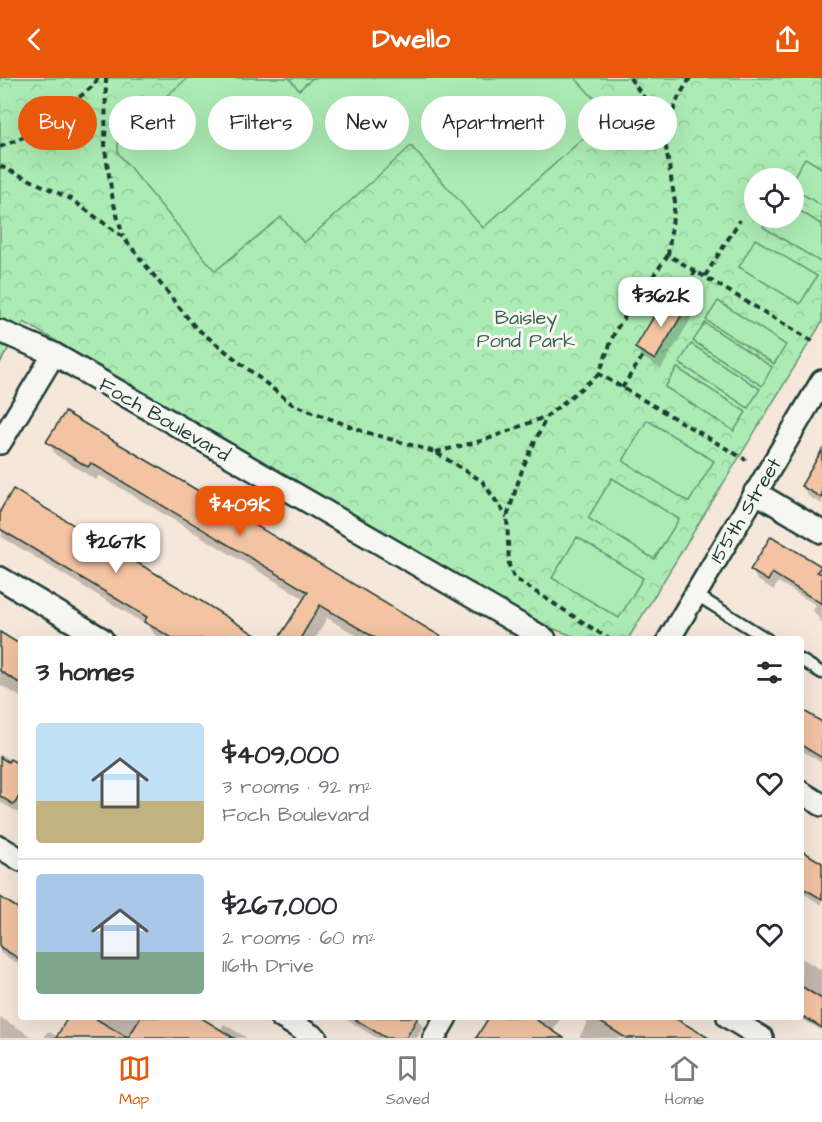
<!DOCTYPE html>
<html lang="en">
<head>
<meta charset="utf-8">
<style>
  body { margin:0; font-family:"Architects Daughter",sans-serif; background:#f2f2f3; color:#2b2b33; height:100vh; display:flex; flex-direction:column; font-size:22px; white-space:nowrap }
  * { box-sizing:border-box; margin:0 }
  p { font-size:20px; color:#7c7c81 }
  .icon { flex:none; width:33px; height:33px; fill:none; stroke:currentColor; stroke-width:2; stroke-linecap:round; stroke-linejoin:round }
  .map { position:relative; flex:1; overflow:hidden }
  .drawer { position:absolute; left:18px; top:558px; width:786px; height:384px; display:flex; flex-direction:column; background:#fff; border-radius:6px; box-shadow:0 6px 24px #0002 }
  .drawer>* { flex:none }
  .guide { position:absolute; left:18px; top:18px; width:786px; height:54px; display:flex; gap:12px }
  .controls { position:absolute; left:744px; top:90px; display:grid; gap:12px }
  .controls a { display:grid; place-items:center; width:60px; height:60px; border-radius:50%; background:#fff; box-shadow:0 6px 24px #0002; font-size:30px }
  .price { position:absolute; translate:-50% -51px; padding:0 14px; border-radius:12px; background:#fff; color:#222; font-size:20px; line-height:39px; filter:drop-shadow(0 2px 3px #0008) }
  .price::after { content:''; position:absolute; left:50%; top:36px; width:18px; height:14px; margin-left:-9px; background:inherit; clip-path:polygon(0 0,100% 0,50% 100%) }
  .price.on { background:#ea580c; color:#fff }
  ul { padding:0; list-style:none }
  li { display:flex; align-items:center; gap:18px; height:150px; padding:0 18px }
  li+li { border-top:2px solid #e1e1e2 }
  li span { display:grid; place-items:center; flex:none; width:168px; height:120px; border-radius:6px; color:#555 }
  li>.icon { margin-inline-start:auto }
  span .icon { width:72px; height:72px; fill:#fffc; stroke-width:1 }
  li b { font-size:26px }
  h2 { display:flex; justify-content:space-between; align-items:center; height:72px; padding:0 18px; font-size:26px }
  .pill { padding:0 21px; border-radius:27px; background:#fff; box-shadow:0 6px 24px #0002; font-size:21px; line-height:54px }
  .pill.on { background:#ea580c; color:#fff }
  header { display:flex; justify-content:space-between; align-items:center; height:78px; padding:0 18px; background:#ea580c; color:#fff; font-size:27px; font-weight:700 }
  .menu { display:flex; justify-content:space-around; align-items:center; height:84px; border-top:2px solid #e1e1e2; background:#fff; font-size:16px; color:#7c7c81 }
  .menu a { display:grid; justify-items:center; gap:3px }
  .menu .on { color:#ea580c }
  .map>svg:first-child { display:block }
  .forest { fill:url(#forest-crowns); stroke:#669474; stroke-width:1.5; fill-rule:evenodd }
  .garden { fill:#acecb4; stroke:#669474; stroke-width:1.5 }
  .shadow { fill:#0003 }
  .building { fill:#f3c3a2; stroke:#1f3d34; stroke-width:1.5 }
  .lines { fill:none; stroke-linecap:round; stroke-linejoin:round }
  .service-casing { stroke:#1f3d34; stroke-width:15 }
  .minor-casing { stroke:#1f3d34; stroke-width:26 }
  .path { stroke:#1f3d34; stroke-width:4; stroke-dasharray:6 4.5; stroke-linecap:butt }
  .service { stroke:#f6f6f2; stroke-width:10 }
  .minor { stroke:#f6f6f2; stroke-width:21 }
  .labels { text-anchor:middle; stroke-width:6; stroke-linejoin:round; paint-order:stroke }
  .park-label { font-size:20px; fill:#3b604e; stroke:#f6f6f2 }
  .street-label { font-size:20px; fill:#1f3d34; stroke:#f6f6f2 }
</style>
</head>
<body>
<header><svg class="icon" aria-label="back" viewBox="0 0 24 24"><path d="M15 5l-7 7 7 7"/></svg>Dwello<svg class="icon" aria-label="share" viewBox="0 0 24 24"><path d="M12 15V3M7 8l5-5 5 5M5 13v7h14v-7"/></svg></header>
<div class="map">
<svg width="822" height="960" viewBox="0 0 822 960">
  <defs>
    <pattern id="forest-crowns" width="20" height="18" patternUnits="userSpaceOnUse" patternTransform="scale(1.5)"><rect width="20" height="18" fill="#acecb4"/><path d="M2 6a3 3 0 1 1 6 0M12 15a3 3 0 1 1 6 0" fill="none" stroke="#94cb9b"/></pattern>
  </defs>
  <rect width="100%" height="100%" fill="#f5e7da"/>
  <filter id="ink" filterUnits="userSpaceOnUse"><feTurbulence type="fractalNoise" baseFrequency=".0167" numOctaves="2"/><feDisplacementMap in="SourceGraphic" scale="12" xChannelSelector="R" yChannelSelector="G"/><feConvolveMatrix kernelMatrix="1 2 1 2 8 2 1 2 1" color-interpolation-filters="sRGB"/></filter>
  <g filter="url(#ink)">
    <path class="forest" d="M 0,0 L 822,0 L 822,244 L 628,561 L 581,561 L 546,548 L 492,521 L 24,244 L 0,285 ZM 754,100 L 794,100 L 794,140 L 754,140 Z"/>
    <path class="garden" d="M 188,0 L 289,0 L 299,12 L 313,0 L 575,0 L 601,28 L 597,48 L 483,150 L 411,68 L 304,165 L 281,139 L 215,193 L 118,75 L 118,58 Z
      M 805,80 L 822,90 L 822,128 L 794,111 L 793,100 Z
      M 794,129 L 822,147 L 822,185 L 763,149 L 769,140 L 794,140 Z
      M 755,161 L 817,198 L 800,226 L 739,189 Z
      M 718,223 L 786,267 L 774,286 L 706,242 Z
      M 705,245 L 772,289 L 762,308 L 693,263 Z
      M 691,266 L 760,311 L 748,330 L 679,285 Z
      M 677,290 L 746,334 L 734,353 L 665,309 Z
      M 647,342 L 714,383 L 689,424 L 623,383 Z
      M 612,400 L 679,441 L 654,481 L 588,440 Z
      M 577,459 L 643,500 L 619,540 L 552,500 Z"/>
    <path class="shadow" d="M 685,231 L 691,241 L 661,291 L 643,280 L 637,270 Z
      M 65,336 L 443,561 L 363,561 L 327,540 L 315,561 L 280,561 L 305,521 L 99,397 L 96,402 L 56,377 L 48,364 Z
      M 822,375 L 822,426 L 808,418 L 803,408 Z
      M 0,436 L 260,561 L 162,561 L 154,556 L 150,549 L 2,459 Z
      M 771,460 L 822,490 L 822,545 L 813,532 L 816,527 L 778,504 L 774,512 L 757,502 L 752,492 Z
      M 0,556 L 21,568 L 21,619 L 0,607 Z
      M 801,617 L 807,627 L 803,633 L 822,645 L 822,685 L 801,672 Z
      M 0,676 L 21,689 L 21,736 L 0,724 Z
      M 801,774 L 822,786 L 822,827 L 801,814 Z
      M 0,819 L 21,832 L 21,887 L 0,875 Z
      M 801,880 L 822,892 L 822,953 L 799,939 L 801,939 Z
      M 0,939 L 34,960 L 0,960 Z
      M 70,939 L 197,939 L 220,953 L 224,946 L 247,960 L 44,960 L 48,953 L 58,959 Z
      M 342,939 L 416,939 L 423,949 L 417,960 L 377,960 Z
      M 491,939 L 561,939 L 552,954 L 561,960 L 478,960 Z
      M 590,939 L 670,939 L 706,960 L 579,960 Z"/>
    <path class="building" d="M 666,218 L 686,230 L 655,282 L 635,270 Z
      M 65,334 L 202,415 L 445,561 L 377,561 L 320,527 L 300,561 L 278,561 L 308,514 L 91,385 L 88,389 L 46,364 Z
      M 822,372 L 822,420 L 801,408 Z
      M 13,411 L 185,513 L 262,561 L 174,561 L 144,544 L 147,539 L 0,451 L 0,433 Z
      M 771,458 L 821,488 L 817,494 L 822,496 L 822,526 L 772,495 L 768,503 L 750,492 Z
      M 0,554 L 21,567 L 21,606 L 0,593 Z
      M 801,631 L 822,644 L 822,680 L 801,667 Z
      M 0,679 L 8,684 L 10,681 L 21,687 L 21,715 L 14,727 L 0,718 Z
      M 801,772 L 822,785 L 822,821 L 801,809 Z
      M 0,819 L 21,832 L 21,882 L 0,869 Z
      M 801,908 L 822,921 L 822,950 L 801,937 Z
      M 68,939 L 93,939 L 128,960 L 141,939 L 200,939 L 234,960 L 56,960 Z
      M 351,939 L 418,939 L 406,960 L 386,960 Z
      M 489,939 L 532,939 L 564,960 L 476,960 Z
      M 592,939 L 673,939 L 709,960 L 626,960 Z"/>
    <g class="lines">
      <defs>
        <path id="service" d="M 695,516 L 767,561
          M 801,582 L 822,595"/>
        <path id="minor" d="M 0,253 L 54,276 L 545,561
          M 0,365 L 54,276
          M 755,414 L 822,454
          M 0,500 L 102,561
          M 669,561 L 822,303
          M 801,714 L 822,727
          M 0,769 L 21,782
          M 281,939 L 316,960
          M 728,939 L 762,960
          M 434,960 L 446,939"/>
      </defs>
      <use href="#service" class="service-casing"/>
      <use href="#minor" class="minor-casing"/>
      <path class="path" d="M 106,0 L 105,71 L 113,123 L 123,158
        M 630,0 L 645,21 L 664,57
        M 690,0 L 678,20 L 664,58 L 675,124 L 668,177 L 816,265
        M 0,69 L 40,52 L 94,7 L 98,0
        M 0,88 L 71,121 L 123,159 L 195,249 L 292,326 L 362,353 L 435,374 L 482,403 L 507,439
        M 668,177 L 615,253 L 599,296 L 746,382
        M 705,198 L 740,142
        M 674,223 L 696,193
        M 599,296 L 547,338 L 523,389 L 507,439 L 509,487 L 514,500 L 609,561
        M 622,310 L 644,276
        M 436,374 L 485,362 L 547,338"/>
      <use href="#service" class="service"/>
      <use href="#minor" class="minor"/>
    </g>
  </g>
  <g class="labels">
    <g class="park-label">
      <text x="526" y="246">Baisley<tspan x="526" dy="23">Pond Park</tspan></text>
    </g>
    <g class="street-label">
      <text transform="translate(165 341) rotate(30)" y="7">Foch Boulevard</text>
      <text transform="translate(745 432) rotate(-59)" y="7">155th Street</text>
    </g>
  </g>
</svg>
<div class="controls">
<a><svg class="icon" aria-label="locate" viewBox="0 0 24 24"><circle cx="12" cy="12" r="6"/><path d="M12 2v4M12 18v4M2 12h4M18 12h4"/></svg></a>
</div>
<b class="price" style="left:661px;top:250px">$362K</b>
<b class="price on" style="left:240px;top:459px">$409K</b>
<b class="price" style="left:116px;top:496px">$267K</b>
<div class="guide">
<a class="pill on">Buy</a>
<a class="pill">Rent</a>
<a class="pill">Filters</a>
<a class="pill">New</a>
<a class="pill">Apartment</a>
<a class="pill">House</a>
</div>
<section class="drawer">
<h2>3 homes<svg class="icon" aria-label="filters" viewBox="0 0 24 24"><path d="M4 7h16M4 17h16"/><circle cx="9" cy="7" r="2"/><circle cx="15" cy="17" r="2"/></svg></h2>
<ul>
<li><span style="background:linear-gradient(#bfe0f5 65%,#c2b280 0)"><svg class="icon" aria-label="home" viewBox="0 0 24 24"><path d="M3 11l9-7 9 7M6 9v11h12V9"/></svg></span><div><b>$409,000</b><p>3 rooms · 92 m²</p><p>Foch Boulevard</p></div><svg class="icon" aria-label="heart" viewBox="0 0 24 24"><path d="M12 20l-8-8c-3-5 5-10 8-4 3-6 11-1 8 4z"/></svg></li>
<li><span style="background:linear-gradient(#a9c7e8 65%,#7fa58c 0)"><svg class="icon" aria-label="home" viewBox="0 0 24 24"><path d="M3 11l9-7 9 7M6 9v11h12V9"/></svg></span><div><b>$267,000</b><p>2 rooms · 60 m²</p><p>116th Drive</p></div><svg class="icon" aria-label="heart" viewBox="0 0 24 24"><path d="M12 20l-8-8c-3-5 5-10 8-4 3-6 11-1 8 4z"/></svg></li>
</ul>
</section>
</div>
<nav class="menu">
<a class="on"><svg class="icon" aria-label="map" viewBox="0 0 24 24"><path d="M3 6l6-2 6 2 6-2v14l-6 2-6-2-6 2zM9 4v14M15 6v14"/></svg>Map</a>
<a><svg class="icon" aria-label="saved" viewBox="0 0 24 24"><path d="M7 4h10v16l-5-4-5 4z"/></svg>Saved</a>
<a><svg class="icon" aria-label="home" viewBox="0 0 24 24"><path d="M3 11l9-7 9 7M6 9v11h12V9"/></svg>Home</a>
</nav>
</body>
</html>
